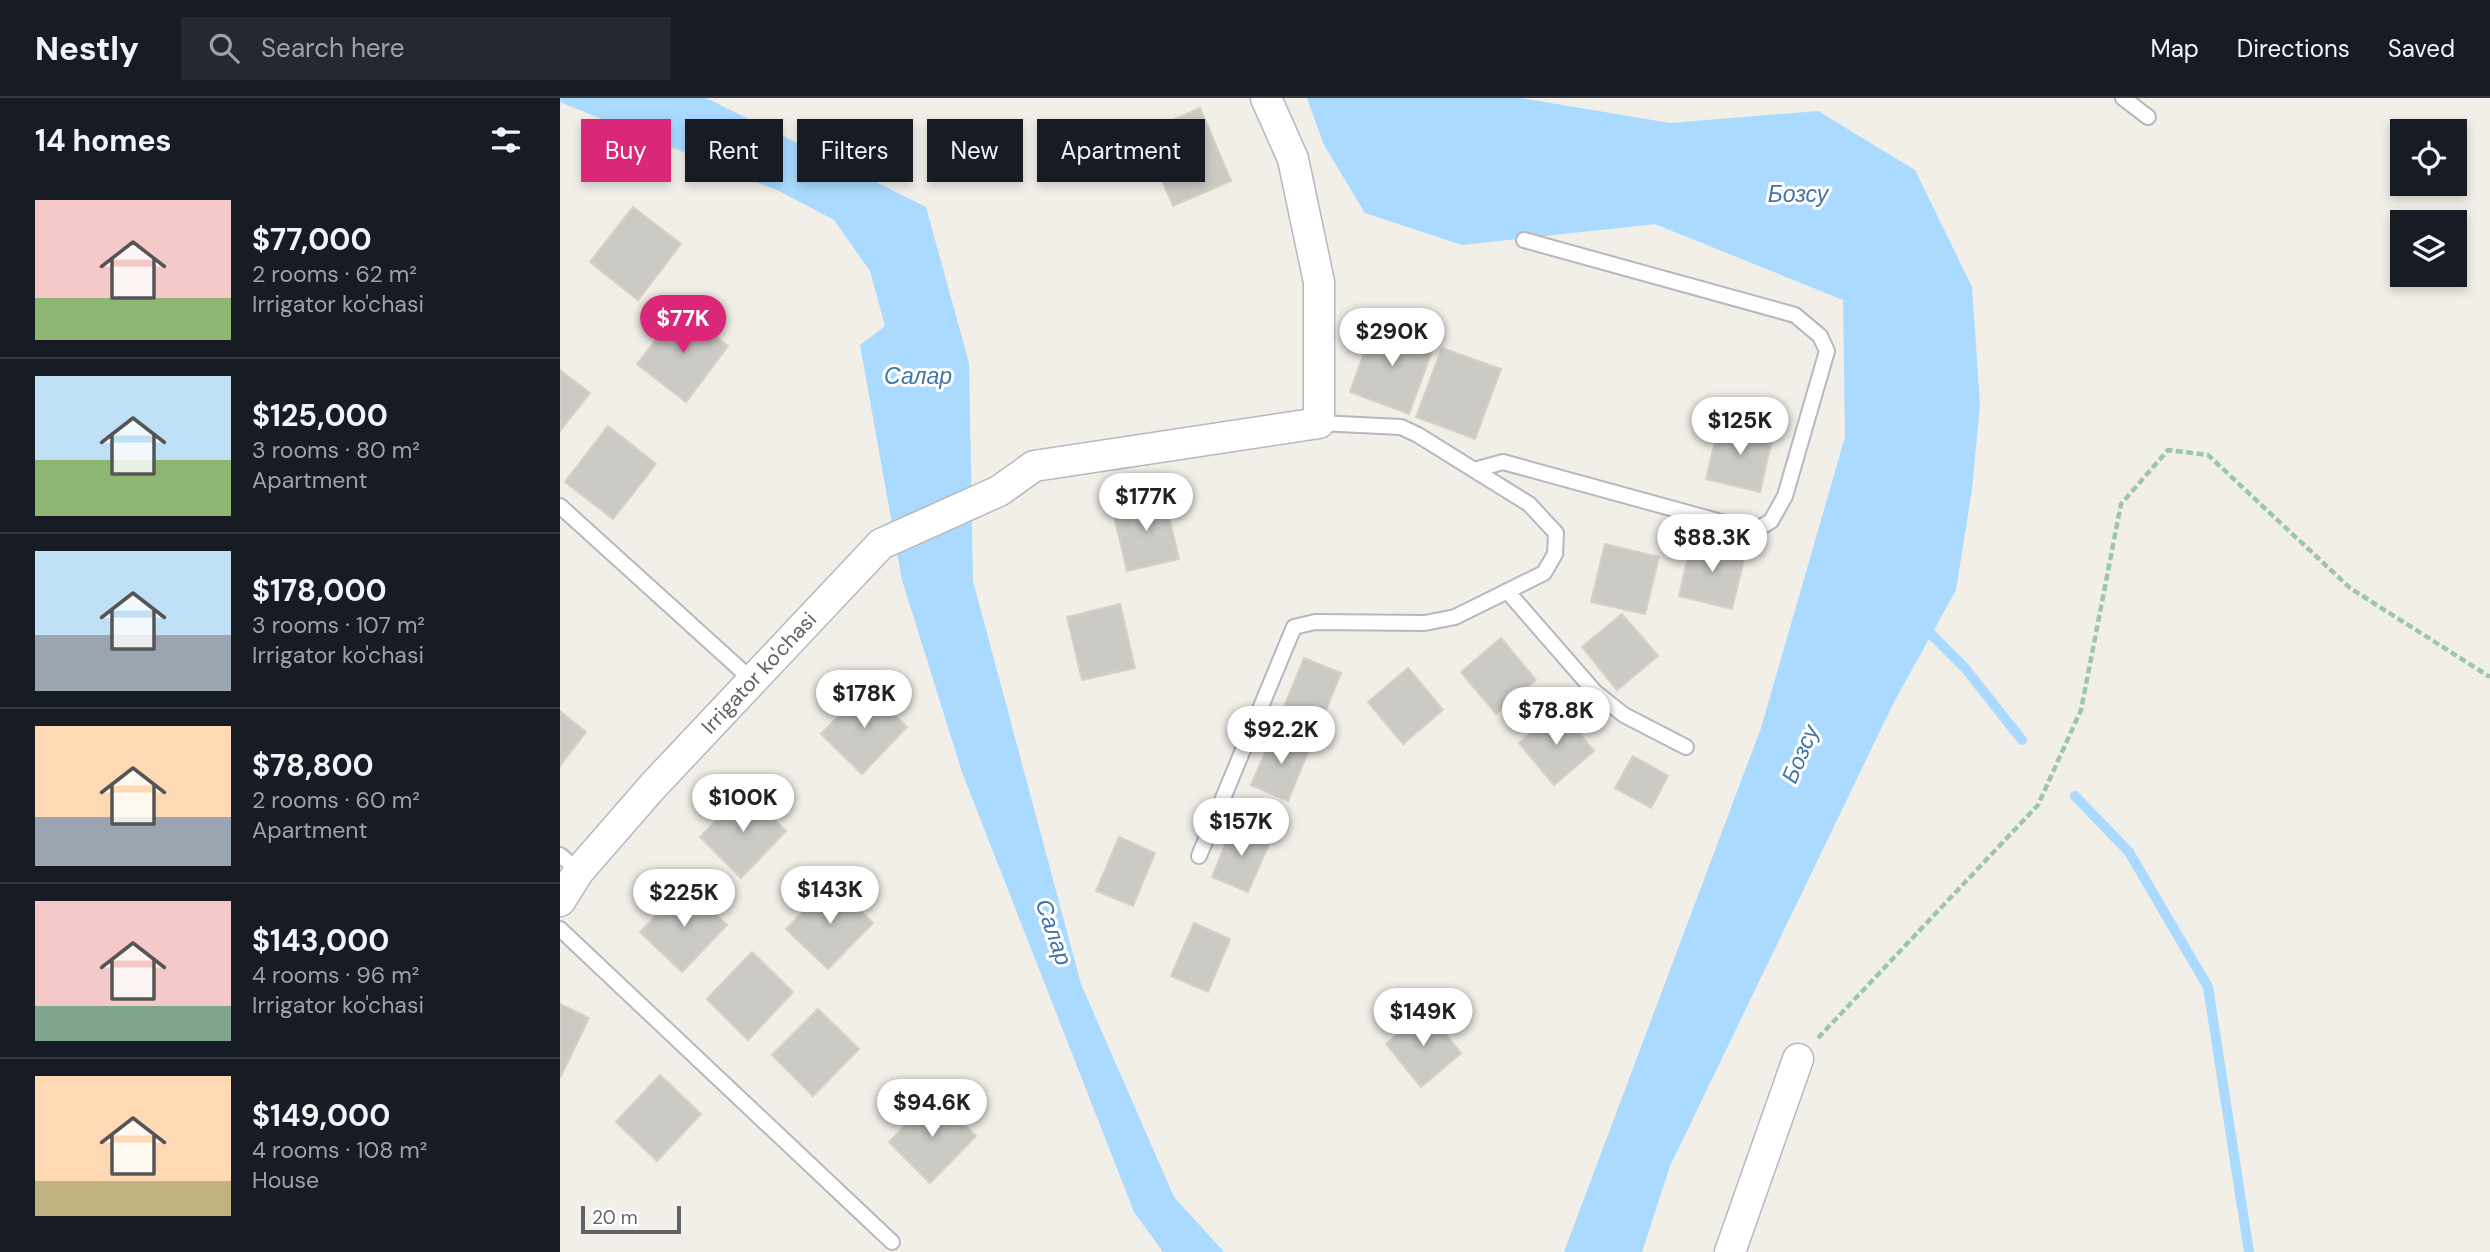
<!DOCTYPE html>
<html lang="en">
<head>
<meta charset="utf-8">
<style>
  body { margin:0; font-family:"DM Sans",sans-serif; background:#242831; color:#f1f3f6; height:100vh; display:flex; flex-direction:column; font-size:26px; white-space:nowrap }
  * { box-sizing:border-box; margin:0 }
  p { font-size:23px; color:#9ea1a6 }
  .icon { flex:none; width:38px; height:38px; fill:none; stroke:currentColor; stroke-width:2; stroke-linecap:round; stroke-linejoin:round }
  .map { position:relative; flex:1; overflow:hidden }
  .side { display:flex; flex-direction:column; background:#171b24; width:560px }
  .side>* { flex:none }
  .top-card { position:absolute; left:21px; top:21px; width:665px; height:63px; display:flex; gap:14px }
  .fabs { position:absolute; left:1830px; top:21px; display:grid; gap:14px }
  .fabs a { display:grid; place-items:center; width:77px; height:77px; border-radius:0px; background:#171b24; box-shadow:0 4px 10px #0003; font-size:35px }
  .scale { position:absolute; left:21px; bottom:18px; width:100px; box-sizing:border-box; padding-left:7px; border:4px solid #5f6368; border-top:0; font-size:19px; line-height:24px; white-space:nowrap; color:#5f6368; -webkit-text-stroke:5px #fff; paint-order:stroke }
  .price { position:absolute; translate:-50% -60px; padding:0 16px; border-radius:24px; background:#fff; color:#222; font-size:23px; line-height:46px; filter:drop-shadow(0 2px 4px #0008) }
  .price::after { content:''; position:absolute; left:50%; top:42px; width:21px; height:16px; margin-left:-10px; background:inherit; clip-path:polygon(0 0,100% 0,50% 100%) }
  .price.active { background:#db2777; color:#fff }
  ul { padding:0; list-style:none }
  li { display:flex; align-items:center; gap:21px; height:175px; padding:0 35px }
  li+li { border-top:2px solid #363941 }
  li span { display:grid; place-items:center; flex:none; width:196px; height:140px; border-radius:0px; color:#555 }
  li>.icon { margin-inline-start:auto }
  span .icon { width:84px; height:84px; fill:#fffc; stroke-width:1 }
  li b { font-size:30px }
  h2 { display:flex; justify-content:space-between; align-items:center; height:84px; padding:0 35px; font-size:30px }
  .pill { padding:0 24px; border-radius:0px; background:#171b24; box-shadow:0 4px 10px #0003; font-size:24px; line-height:63px }
  .pill.active { background:#db2777; color:#fff }
  header { display:flex; align-items:center; gap:42px; box-sizing:border-box; height:98px; padding:0 35px; background:#171b24; border-bottom:2px solid #363941 }
  header strong { font-size:33px }
  nav { display:flex; gap:38px; margin-inline-start:auto; font-size:24px }
  .search { width:490px; height:63px; background:#242831; display:flex; align-items:center; gap:18px; box-sizing:border-box; padding:0 24px; border-radius:0px; color:#9ea1a6; font-size:26px }
  main { display:flex; flex:1; min-height:0 }
  .map>svg:first-child { display:block }
  .water { fill:#aadaff }
  .lines { fill:none; stroke-linecap:round; stroke-linejoin:round }
  .stream { stroke:#aadaff; stroke-width:10 }
  .building { fill:#cccac5; stroke:#d6d1c6; stroke-width:2 }
  .lane-casing { stroke:#b5b8bc; stroke-width:18 }
  .street-casing { stroke:#b5b8bc; stroke-width:33 }
  .path { stroke:#9cc7a9; stroke-width:4.5; stroke-dasharray:7 3.5; stroke-linecap:butt }
  .lane { stroke:#fff; stroke-width:14 }
  .street { stroke:#fff; stroke-width:30 }
  .labels { text-anchor:middle; stroke-width:6; stroke-linejoin:round; paint-order:stroke }
  .street-label { font-size:21px; fill:#5f6368; stroke:#fff }
  .water-label { font-size:23px; font-style:italic; fill:#4174aa; stroke:#fff }
</style>
</head>
<body>
<header>
<strong>Nestly</strong>
<div class="search"><svg class="icon" aria-label="search" viewBox="0 0 24 24"><circle cx="10" cy="10" r="6"/><path d="M15 15l6 6"/></svg>Search here</div>
<nav><a>Map</a><a>Directions</a><a>Saved</a></nav>
</header>
<main>
<section class="side">
<h2>14 homes<svg class="icon" aria-label="filters" viewBox="0 0 24 24"><path d="M4 7h16M4 17h16"/><circle cx="9" cy="7" r="2"/><circle cx="15" cy="17" r="2"/></svg></h2>
<ul>
<li><span style="background:linear-gradient(#f6c9c9 70%,#8fb573 0)"><svg class="icon" aria-label="home" viewBox="0 0 24 24"><path d="M3 11l9-7 9 7M6 9v11h12V9"/></svg></span><div><b>$77,000</b><p>2 rooms · 62 m²</p><p>Irrigator ko'chasi</p></div></li>
<li><span style="background:linear-gradient(#bfe0f5 60%,#8fb573 0)"><svg class="icon" aria-label="home" viewBox="0 0 24 24"><path d="M3 11l9-7 9 7M6 9v11h12V9"/></svg></span><div><b>$125,000</b><p>3 rooms · 80 m²</p><p>Apartment</p></div></li>
<li><span style="background:linear-gradient(#bfe0f5 60%,#9aa5b1 0)"><svg class="icon" aria-label="home" viewBox="0 0 24 24"><path d="M3 11l9-7 9 7M6 9v11h12V9"/></svg></span><div><b>$178,000</b><p>3 rooms · 107 m²</p><p>Irrigator ko'chasi</p></div></li>
<li><span style="background:linear-gradient(#ffd9b3 65%,#9aa5b1 0)"><svg class="icon" aria-label="home" viewBox="0 0 24 24"><path d="M3 11l9-7 9 7M6 9v11h12V9"/></svg></span><div><b>$78,800</b><p>2 rooms · 60 m²</p><p>Apartment</p></div></li>
<li><span style="background:linear-gradient(#f6c9c9 75%,#7fa58c 0)"><svg class="icon" aria-label="home" viewBox="0 0 24 24"><path d="M3 11l9-7 9 7M6 9v11h12V9"/></svg></span><div><b>$143,000</b><p>4 rooms · 96 m²</p><p>Irrigator ko'chasi</p></div></li>
<li><span style="background:linear-gradient(#ffd9b3 75%,#c2b280 0)"><svg class="icon" aria-label="home" viewBox="0 0 24 24"><path d="M3 11l9-7 9 7M6 9v11h12V9"/></svg></span><div><b>$149,000</b><p>4 rooms · 108 m²</p><p>House</p></div></li>
</ul>
</section>
<div class="map">
<svg width="1930" height="1154" viewBox="0 0 1930 1154">
  <rect width="100%" height="100%" fill="#f1efe8"/>
  <path class="water" d="M 0,0 L 146,0 L 366,109 L 409,265 L 413,483 L 521,886 L 614,1099 L 664,1154 L 603,1154 L 574,1114 L 402,674 L 342,482 L 300,247 L 325,228 L 310,173 L 274,122 L 219,93 L 0,4 Z
    M 747,0 L 961,0 L 1110,25 L 1258,13 L 1355,72 L 1412,189 L 1420,306 L 1412,391 L 1396,492 L 1334,604 L 1110,1068 L 1082,1154 L 1004,1154 L 1201,630 L 1285,339 L 1283,202 L 1095,126 L 902,147 L 805,115 L 764,47 Z"/>
  <g class="lines">
    <path class="stream" d="M 1364,529 L 1405,570 L 1462,642
      M 1515,698 L 1569,754 L 1648,889 L 1689,1154"/>
  </g>
  <path class="building" d="M 640,10 L 671,83 L 613,108 L 582,35 Z
    M 73,109 L 121,146 L 78,202 L 30,164 Z
    M 120,211 L 168,248 L 126,304 L 77,266 Z
    M 815,225 L 874,247 L 849,316 L 790,294 Z
    M 882,250 L 941,271 L 915,341 L 856,319 Z
    M 0,272 L 30,295 L 0,333 Z
    M 1160,323 L 1213,337 L 1200,394 L 1146,381 Z
    M 48,328 L 96,366 L 53,421 L 5,384 Z
    M 604,397 L 619,461 L 567,473 L 552,409 Z
    M 1132,441 L 1186,453 L 1172,511 L 1119,498 Z
    M 1045,446 L 1099,459 L 1085,516 L 1031,504 Z
    M 560,506 L 575,570 L 522,582 L 507,519 Z
    M 1062,516 L 1098,558 L 1057,592 L 1022,549 Z
    M 941,540 L 976,582 L 936,616 L 901,574 Z
    M 744,560 L 781,575 L 759,629 L 722,614 Z
    M 848,570 L 883,612 L 843,646 L 808,604 Z
    M 306,589 L 347,629 L 302,676 L 261,636 Z
    M 999,611 L 1034,653 L 994,687 L 959,645 Z
    M 0,613 L 26,634 L 0,668 Z
    M 714,634 L 750,649 L 728,703 L 691,687 Z
    M 1073,658 L 1108,678 L 1091,710 L 1055,690 Z
    M 185,693 L 226,733 L 181,780 L 140,739 Z
    M 674,725 L 711,741 L 688,794 L 652,779 Z
    M 559,739 L 595,755 L 573,808 L 536,793 Z
    M 272,785 L 313,825 L 268,871 L 226,831 Z
    M 126,787 L 167,827 L 122,874 L 80,834 Z
    M 634,825 L 670,841 L 648,894 L 611,878 Z
    M 192,854 L 233,894 L 188,942 L 147,901 Z
    M 0,906 L 29,920 L 1,978 L 0,977 Z
    M 258,911 L 299,951 L 253,998 L 212,957 Z
    M 866,912 L 901,955 L 861,989 L 826,946 Z
    M 100,977 L 141,1016 L 97,1063 L 56,1024 Z
    M 374,998 L 416,1038 L 370,1085 L 329,1044 Z"/>
  <g class="lines">
    <defs>
      <path id="lane" d="M 1563,0 L 1588,19
        M 914,372 L 943,364 L 1194,433 L 1211,423 L 1225,398 L 1267,253 L 1260,238 L 1235,217 L 964,142
        M 0,408 L 192,582
        M 947,493 L 1035,594 L 1064,617 L 1126,649
        M 0,757 L 19,773
        M 639,758 L 734,529 L 755,524 L 865,525 L 895,519 L 984,475 L 995,456 L 996,435 L 969,406 L 858,337 L 841,329 L 759,325
        M 0,831 L 332,1144"/>
      <path id="street" d="M 0,803 L 19,773 L 93,688 L 321,446 L 439,393 L 474,368 L 759,325 L 759,184 L 733,61 L 706,0
        M 1170,1154 L 1238,961"/>
    </defs>
    <use href="#lane" class="lane-casing"/>
    <use href="#street" class="street-casing"/>
    <path class="path" d="M 1258,940 L 1478,707 L 1521,612 L 1561,406 L 1608,352 L 1648,357 L 1790,490 L 1930,579"/>
    <use href="#lane" class="lane"/>
    <use href="#street" class="street"/>
  </g>
  <g class="labels">
    <g class="street-label">
      <text transform="translate(199 575) rotate(-47)" y="7">Irrigator ko'chasi</text>
    </g>
    <g class="water-label">
      <text x="1238" y="104">Бозсу</text>
      <text x="358" y="286">Салар</text>
      <text transform="translate(1240 656) rotate(-67)" y="8">Бозсу</text>
      <text transform="translate(494 834) rotate(71)" y="8">Салар</text>
    </g>
  </g>
</svg>
<div class="fabs">
<a><svg class="icon" aria-label="locate" viewBox="0 0 24 24"><circle cx="12" cy="12" r="6"/><path d="M12 2v4M12 18v4M2 12h4M18 12h4"/></svg></a>
<a><svg class="icon" aria-label="layers" viewBox="0 0 24 24"><path d="M12 4l9 5-9 5-9-5zM3 14l9 5 9-5"/></svg></a>
</div>
<div class="scale">20 m</div>
<b class="price active" style="left:123px;top:257px">$77K</b>
<b class="price" style="left:832px;top:270px">$290K</b>
<b class="price" style="left:1180px;top:359px">$125K</b>
<b class="price" style="left:586px;top:435px">$177K</b>
<b class="price" style="left:1152px;top:476px">$88.3K</b>
<b class="price" style="left:304px;top:632px">$178K</b>
<b class="price" style="left:996px;top:649px">$78.8K</b>
<b class="price" style="left:721px;top:668px">$92.2K</b>
<b class="price" style="left:183px;top:736px">$100K</b>
<b class="price" style="left:681px;top:760px">$157K</b>
<b class="price" style="left:270px;top:828px">$143K</b>
<b class="price" style="left:124px;top:831px">$225K</b>
<b class="price" style="left:863px;top:950px">$149K</b>
<b class="price" style="left:372px;top:1041px">$94.6K</b>
<div class="top-card">
<a class="pill active">Buy</a>
<a class="pill">Rent</a>
<a class="pill">Filters</a>
<a class="pill">New</a>
<a class="pill">Apartment</a>
</div>
</div>
</main>
</body>
</html>
